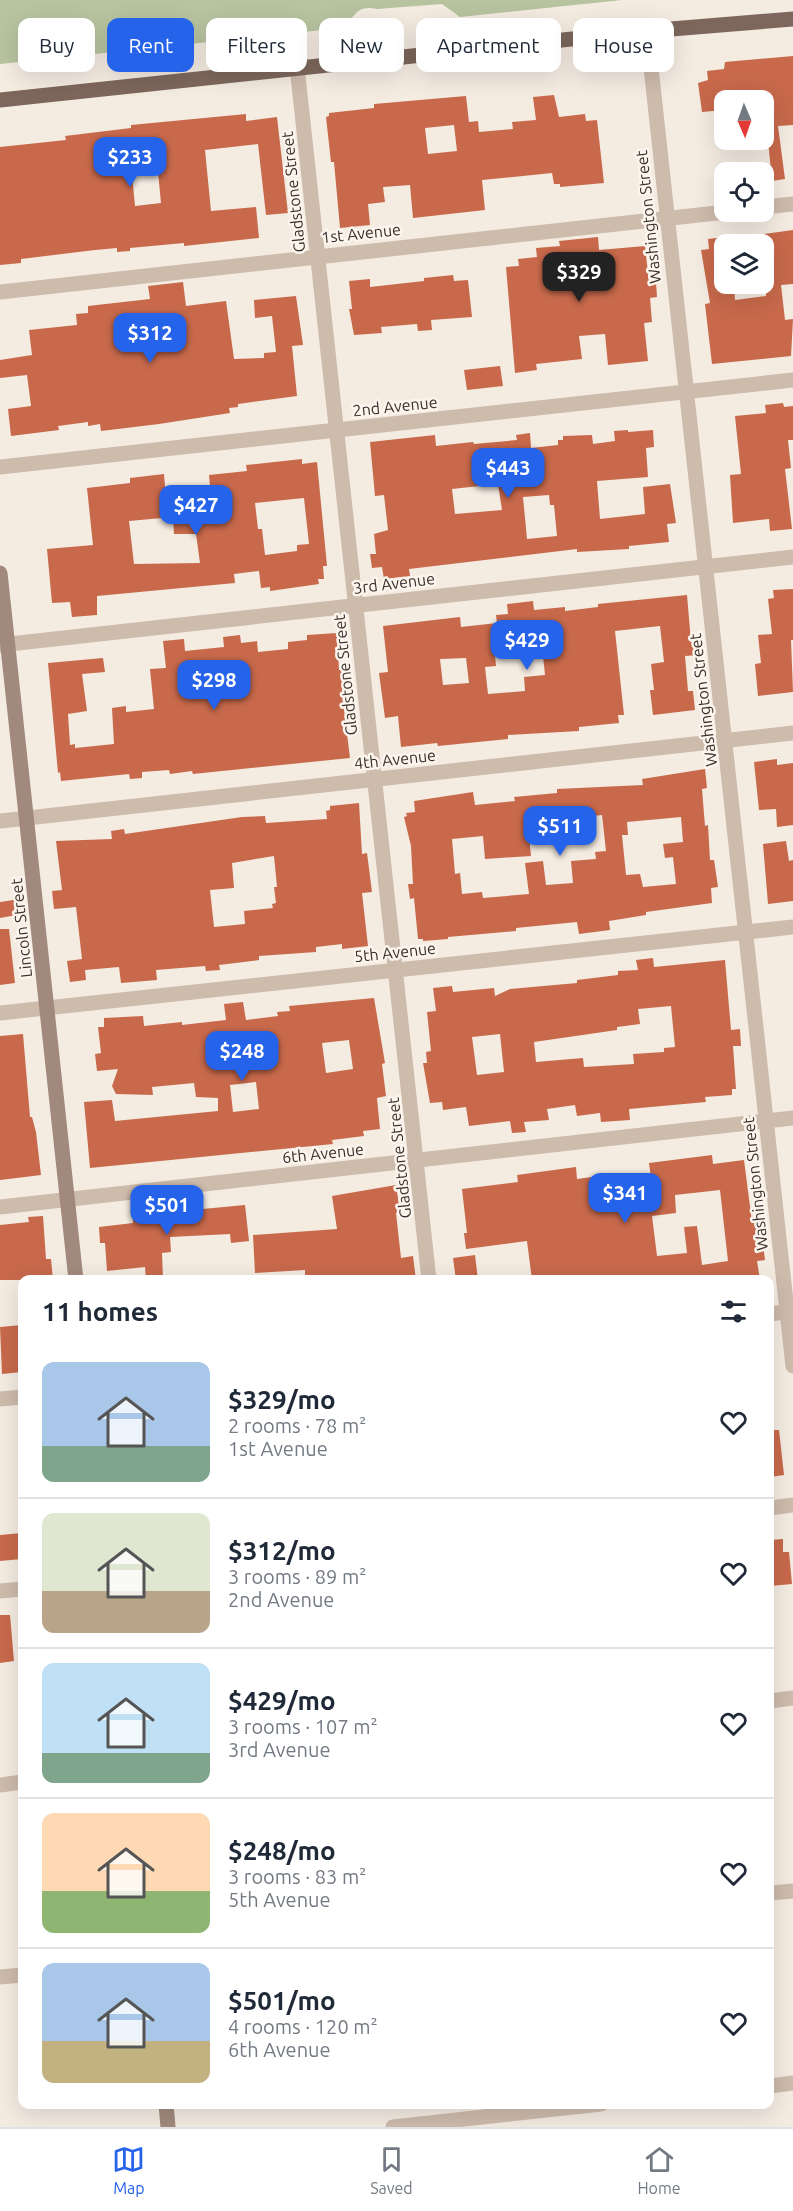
<!DOCTYPE html>
<html lang="en">
<head>
<meta charset="utf-8">
<style>
  body { margin:0; font-family:Ubuntu,sans-serif; background:#f6f6f7; color:#1f2937; height:100vh; display:flex; flex-direction:column; font-size:22px; white-space:nowrap }
  * { box-sizing:border-box; margin:0 }
  p { font-size:20px; color:#747a83 }
  .icon { flex:none; width:33px; height:33px; fill:none; stroke:currentColor; stroke-width:2; stroke-linecap:round; stroke-linejoin:round }
  .map { position:relative; flex:1; overflow:hidden }
  .side { position:absolute; left:18px; top:1275px; width:756px; height:834px; display:flex; flex-direction:column; background:#fff; border-radius:12px; box-shadow:0 6px 24px #0002 }
  .side>* { flex:none }
  .hud { position:absolute; left:18px; top:18px; width:758px; height:54px; display:flex; gap:12px }
  .needle { width:39px; rotate:178deg }
  .buttons { position:absolute; left:714px; top:90px; display:grid; gap:12px }
  .buttons a { display:grid; place-items:center; width:60px; height:60px; border-radius:12px; background:#fff; box-shadow:0 6px 24px #0002; font-size:30px }
  .price { position:absolute; translate:-50% -51px; padding:0 14px; border-radius:12px; background:#2563eb; color:#fff; font-size:20px; line-height:39px; filter:drop-shadow(0 2px 3px #0008) }
  .price::after { content:''; position:absolute; left:50%; top:36px; width:18px; height:14px; margin-left:-9px; background:inherit; clip-path:polygon(0 0,100% 0,50% 100%) }
  .price.current { background:#222; color:#fff }
  ul { padding:0; list-style:none }
  li { display:flex; align-items:center; gap:18px; height:150px; padding:0 24px }
  li+li { border-top:2px solid #e0e1e3 }
  li span { display:grid; place-items:center; flex:none; width:168px; height:120px; border-radius:12px; color:#555 }
  li>.icon { margin-inline-start:auto }
  span .icon { width:72px; height:72px; fill:#fffc; stroke-width:1 }
  li b { font-size:26px }
  h2 { display:flex; justify-content:space-between; align-items:center; height:72px; padding:0 24px; font-size:26px }
  .chip { padding:0 21px; border-radius:12px; background:#fff; box-shadow:0 6px 24px #0002; font-size:21px; line-height:54px }
  .chip.current { background:#2563eb; color:#fff }
  .dock { display:flex; justify-content:space-around; align-items:center; height:84px; border-top:2px solid #e0e1e3; background:#fff; font-size:16px; color:#747a83 }
  .dock a { display:grid; justify-items:center; gap:3px }
  .dock .current { color:#2563eb }
  .map>svg:first-child { display:block }
  .park { fill:#b8c4a0 }
  .building { fill:#c8694b; fill-rule:evenodd }
  .lines { fill:none; stroke-linecap:round; stroke-linejoin:round }
  .street { stroke:#cdbbac; stroke-width:15 }
  .secondary { stroke:#a18a7d; stroke-width:15 }
  .primary { stroke:#7d675c; stroke-width:15 }
  .labels { text-anchor:middle; stroke-width:5; stroke-linejoin:round; paint-order:stroke }
  .street-label { font-size:16px; fill:#3b302b; stroke:#fbf5ee }
</style>
</head>
<body>
<div class="map">
<svg width="793" height="2127" viewBox="0 0 793 2127">
  <rect width="100%" height="100%" fill="#f4ebe1"/>
  <path class="park" d="M 0,0 L 622,0 L 460,17 L 442,4 L 377,9 C 354,4 357,18 341,28 L 0,64 Z"/>
  <path class="building" d="M 793,56 L 793,125 L 778,126 L 785,179 L 772,181 L 764,100 L 724,100 L 724,110 L 702,112 L 698,83 L 708,80 L 707,71 L 724,69 L 725,62 Z
    M 554,95 L 559,117 L 585,114 L 586,121 L 597,120 L 604,183 L 560,187 L 560,184 L 554,184 L 552,173 L 482,180 L 485,210 L 413,218 L 410,185 L 383,187 L 385,202 L 368,204 L 370,225 L 340,228 L 334,162 L 331,162 L 326,117 L 329,116 L 329,113 L 374,108 L 374,104 L 466,96 L 469,122 L 478,121 L 479,132 L 513,129 L 512,122 L 536,120 L 533,97 ZM 454,125 L 457,151 L 428,154 L 425,128 Z
    M 246,114 L 246,121 L 277,117 L 288,213 L 266,215 L 258,144 L 205,150 L 211,211 L 256,207 L 259,238 L 184,246 L 184,243 L 130,248 L 130,251 L 117,252 L 117,248 L 95,250 L 21,259 L 21,263 L 0,265 L 0,147 L 66,140 L 65,136 L 131,128 L 131,125 ZM 158,172 L 161,203 L 135,206 L 132,175 Z
    M 793,230 L 793,284 L 781,285 L 785,320 L 793,319 L 791,356 L 712,364 L 705,304 L 710,303 L 701,250 L 709,249 L 708,239 L 724,237 L 724,285 L 734,284 L 735,300 L 766,296 L 764,234 Z
    M 598,237 L 599,250 L 645,246 L 649,283 L 656,282 L 657,297 L 650,298 L 652,322 L 644,323 L 648,361 L 608,365 L 605,334 L 579,336 L 582,359 L 536,364 L 537,370 L 515,373 L 506,267 L 519,266 L 518,259 L 537,257 L 536,248 L 560,246 L 559,241 Z
    M 453,275 L 454,281 L 468,280 L 472,317 L 431,320 L 432,330 L 418,331 L 417,324 L 381,327 L 382,333 L 354,335 L 349,309 L 352,309 L 349,281 L 370,279 L 370,287 L 424,281 L 424,278 Z
    M 183,282 L 186,306 L 226,301 L 234,359 L 264,358 L 264,353 L 276,352 L 272,316 L 255,318 L 254,300 L 296,296 L 303,345 L 292,346 L 297,396 L 238,404 L 238,407 L 229,408 L 230,413 L 159,424 L 101,431 L 100,424 L 88,426 L 88,422 L 58,426 L 59,430 L 11,436 L 8,409 L 31,406 L 27,375 L 0,378 L 0,360 L 32,355 L 29,330 L 77,325 L 76,314 L 88,313 L 88,306 L 150,299 L 148,286 Z
    M 500,366 L 503,386 L 467,390 L 464,370 Z
    M 783,403 L 784,407 L 793,406 L 793,440 L 788,440 L 791,468 L 785,469 L 792,529 L 770,531 L 769,519 L 733,523 L 730,475 L 741,474 L 735,416 L 766,413 L 765,405 Z
    M 628,430 L 628,432 L 653,430 L 654,447 L 646,448 L 648,477 L 597,481 L 600,519 L 645,514 L 643,487 L 670,484 L 676,523 L 667,524 L 669,542 L 629,546 L 629,549 L 577,552 L 577,549 L 409,569 L 410,576 L 384,579 L 382,567 L 372,568 L 370,554 L 376,554 L 374,534 L 388,530 L 384,495 L 375,496 L 370,442 L 435,435 L 436,446 L 473,442 L 474,444 L 517,440 L 516,435 L 530,433 L 531,448 L 558,445 L 558,440 L 563,440 L 563,436 L 592,435 L 593,444 L 615,441 L 614,431 ZM 498,484 L 502,510 L 455,514 L 452,489 ZM 549,495 L 550,505 L 554,505 L 557,536 L 527,539 L 523,497 Z
    M 302,459 L 302,464 L 317,462 L 327,566 L 323,566 L 324,579 L 318,579 L 319,584 L 270,591 L 270,587 L 261,588 L 259,571 L 234,574 L 235,583 L 97,596 L 97,615 L 72,617 L 70,602 L 52,603 L 47,549 L 93,545 L 87,488 L 130,483 L 130,478 L 164,474 L 166,499 L 211,497 L 209,475 L 247,471 L 246,465 ZM 304,498 L 309,544 L 297,545 L 297,551 L 265,555 L 262,529 L 258,529 L 255,503 ZM 173,517 L 174,534 L 196,534 L 200,563 L 134,564 L 129,521 Z
    M 793,589 L 793,640 L 791,640 L 793,692 L 758,696 L 755,664 L 761,663 L 758,635 L 772,634 L 768,599 L 774,598 L 773,590 Z
    M 687,595 L 691,642 L 698,641 L 699,655 L 685,656 L 688,691 L 693,691 L 695,710 L 653,715 L 650,690 L 654,690 L 651,664 L 664,662 L 660,626 L 615,631 L 624,715 L 618,715 L 619,723 L 579,727 L 579,731 L 508,735 L 508,739 L 438,746 L 437,743 L 401,747 L 398,716 L 385,718 L 379,673 L 388,672 L 383,626 L 460,617 L 461,627 L 497,623 L 496,615 L 508,614 L 507,604 L 533,601 L 534,610 L 565,607 L 565,611 L 598,607 L 598,604 ZM 526,641 L 526,648 L 542,646 L 545,675 L 524,677 L 525,691 L 488,694 L 485,667 L 496,666 L 494,644 ZM 466,658 L 469,683 L 443,685 L 440,659 Z
    M 337,633 L 339,670 L 348,669 L 349,693 L 342,694 L 350,758 L 193,774 L 192,771 L 170,774 L 169,770 L 142,772 L 142,778 L 130,779 L 129,774 L 61,781 L 60,772 L 58,773 L 48,663 L 103,658 L 105,672 L 82,674 L 87,711 L 68,714 L 70,745 L 75,744 L 75,748 L 114,744 L 112,708 L 126,706 L 126,712 L 154,709 L 150,669 L 166,668 L 163,641 L 184,639 L 185,651 L 224,647 L 223,637 L 240,635 L 241,643 L 257,641 L 258,652 L 288,649 L 288,642 L 307,640 L 307,635 Z
    M 777,759 L 777,765 L 793,763 L 793,825 L 777,827 L 776,809 L 759,810 L 754,762 Z
    M 705,769 L 707,788 L 702,789 L 705,826 L 708,825 L 710,860 L 714,860 L 718,887 L 711,888 L 712,903 L 646,912 L 646,915 L 609,921 L 610,930 L 579,934 L 577,922 L 516,928 L 516,931 L 448,937 L 448,939 L 423,941 L 423,939 L 418,939 L 414,898 L 410,899 L 408,884 L 413,884 L 411,846 L 404,817 L 407,816 L 406,813 L 415,812 L 414,801 L 473,792 L 475,805 L 515,801 L 514,797 L 557,793 L 557,789 L 643,785 L 642,779 ZM 585,814 L 586,817 L 602,815 L 606,851 L 595,852 L 596,859 L 571,861 L 573,883 L 546,885 L 543,861 L 525,863 L 529,894 L 483,898 L 482,892 L 462,894 L 460,873 L 455,874 L 452,839 L 483,836 L 485,859 L 531,856 L 529,835 L 556,833 L 555,817 ZM 681,817 L 683,842 L 663,844 L 665,858 L 673,857 L 676,884 L 643,887 L 640,874 L 626,875 L 622,835 L 628,835 L 627,822 Z
    M 359,803 L 362,854 L 367,853 L 372,892 L 362,893 L 368,946 L 342,949 L 342,944 L 316,947 L 316,952 L 259,956 L 259,960 L 219,965 L 220,970 L 206,971 L 205,966 L 156,970 L 157,980 L 121,983 L 119,967 L 85,970 L 86,980 L 70,982 L 67,961 L 82,959 L 76,907 L 54,909 L 52,891 L 62,890 L 56,841 L 112,839 L 111,831 L 124,829 L 125,834 L 242,817 L 265,816 L 266,823 L 327,819 L 326,811 L 330,810 L 330,806 ZM 274,856 L 277,887 L 274,887 L 276,903 L 272,904 L 273,908 L 244,911 L 245,924 L 214,927 L 210,890 L 234,888 L 232,863 Z
    M 786,841 L 789,861 L 793,860 L 793,901 L 768,904 L 763,844 Z
    M 20,899 L 22,914 L 0,918 L 0,902 Z
    M 0,929 L 9,929 L 15,983 L 0,985 Z
    M 653,958 L 654,967 L 725,960 L 731,1030 L 740,1029 L 741,1046 L 733,1046 L 736,1089 L 732,1089 L 732,1095 L 705,1097 L 706,1102 L 629,1109 L 630,1120 L 601,1122 L 600,1113 L 577,1116 L 575,1105 L 547,1109 L 549,1120 L 524,1122 L 526,1132 L 512,1133 L 510,1121 L 469,1126 L 466,1107 L 443,1110 L 442,1102 L 430,1103 L 423,1063 L 427,1063 L 426,1052 L 431,1051 L 427,1012 L 436,1011 L 433,988 L 452,986 L 453,992 L 494,988 L 495,996 L 510,989 L 577,983 L 577,980 L 618,975 L 618,971 L 638,970 L 636,960 ZM 671,1006 L 675,1047 L 664,1048 L 664,1052 L 633,1054 L 634,1064 L 584,1067 L 583,1058 L 536,1062 L 534,1042 L 617,1030 L 617,1027 L 640,1024 L 638,1009 ZM 500,1034 L 504,1072 L 477,1075 L 472,1037 Z
    M 374,998 L 385,1063 L 382,1064 L 386,1096 L 377,1098 L 380,1129 L 363,1131 L 364,1136 L 332,1140 L 333,1144 L 90,1168 L 84,1102 L 112,1100 L 115,1121 L 218,1111 L 218,1098 L 196,1097 L 194,1083 L 152,1087 L 153,1095 L 116,1094 L 112,1086 L 118,1069 L 97,1071 L 95,1054 L 101,1053 L 98,1027 L 104,1027 L 104,1018 L 143,1016 L 144,1026 L 182,1022 L 182,1025 L 226,1020 L 224,1004 L 243,1002 L 246,1020 L 278,1016 L 277,1012 L 290,1011 L 289,1006 ZM 349,1040 L 353,1069 L 326,1073 L 322,1043 ZM 256,1082 L 259,1109 L 233,1112 L 230,1085 Z
    M 23,1034 L 30,1117 L 32,1117 L 36,1132 L 41,1175 L 0,1180 L 0,1036 Z
    M 712,1155 L 713,1164 L 744,1160 L 752,1222 L 760,1221 L 765,1260 L 757,1261 L 760,1280 L 532,1280 L 527,1241 L 466,1249 L 464,1233 L 467,1233 L 462,1189 L 518,1182 L 517,1175 L 576,1167 L 577,1179 L 621,1173 L 625,1205 L 654,1201 L 649,1163 ZM 720,1190 L 728,1261 L 702,1265 L 697,1226 L 684,1227 L 687,1253 L 657,1256 L 652,1216 L 676,1213 L 675,1195 Z
    M 396,1185 L 400,1212 L 396,1213 L 401,1258 L 413,1256 L 416,1280 L 392,1280 L 391,1277 L 305,1280 L 305,1270 L 255,1273 L 253,1235 L 337,1229 L 332,1196 Z
    M 245,1205 L 249,1241 L 231,1243 L 230,1234 L 170,1237 L 171,1252 L 162,1253 L 163,1278 L 146,1280 L 145,1267 L 107,1271 L 105,1243 L 100,1243 L 99,1227 L 133,1223 L 133,1217 L 142,1216 L 142,1214 L 165,1212 L 165,1217 L 193,1214 L 192,1210 Z
    M 43,1216 L 46,1259 L 51,1259 L 53,1280 L 0,1280 L 0,1225 L 29,1222 L 28,1217 Z
    M 475,1255 L 478,1280 L 456,1280 L 453,1258 Z
    M 22,1325 L 22,1372 L 2,1374 L 0,1327 Z
    M 770,1430 L 779,1430 L 784,1475 L 770,1477 Z
    M 22,1533 L 22,1559 L 0,1561 L 0,1535 Z
    M 783,1539 L 783,1552 L 789,1552 L 792,1584 L 770,1586 L 770,1540 Z
    M 0,1615 L 10,1615 L 14,1661 L 0,1663 Z"/>
  <g class="lines">
    <path class="street" d="M 647,31 L 793,1366
      M 297,67 L 429,1280
      M 764,207 L 793,204
      M 0,292 L 726,212
      M 0,467 L 793,380
      M 0,645 L 793,557
      M 0,821 L 793,733
      M 0,1013 L 793,927
      M 0,1207 L 793,1118
      M 770,1314 L 793,1311
      M 0,1399 L 22,1397
      M 770,1508 L 793,1505
      M 0,1591 L 22,1589
      M 770,1701 L 793,1698
      M 0,1785 L 22,1782
      M 770,1893 L 793,1891
      M 0,1977 L 22,1975
      M 770,2086 L 793,2083
      M 393,2127 L 601,2104"/>
    <path class="secondary" d="M 0,573 L 76,1280
      M 166,2104 L 168,2127"/>
    <path class="primary" d="M 0,100 L 647,31 L 793,19"/>
  </g>
  <g class="labels">
    <g class="street-label">
      <text transform="translate(293 192) rotate(-96)" y="6">Gladstone Street</text>
      <text transform="translate(648 217) rotate(-96)" y="6">Washington Street</text>
      <text transform="translate(361 233) rotate(-6)" y="6">1st Avenue</text>
      <text transform="translate(395 406) rotate(-6)" y="6">2nd Avenue</text>
      <text transform="translate(394 583) rotate(-7)" y="6">3rd Avenue</text>
      <text transform="translate(345 675) rotate(-96)" y="6">Gladstone Street</text>
      <text transform="translate(703 700) rotate(-97)" y="6">Washington Street</text>
      <text transform="translate(395 759) rotate(-6)" y="6">4th Avenue</text>
      <text transform="translate(21 928) rotate(-96)" y="6">Lincoln Street</text>
      <text transform="translate(395 952) rotate(-6)" y="6">5th Avenue</text>
      <text transform="translate(323 1153) rotate(-6)" y="6">6th Avenue</text>
      <text transform="translate(399 1158) rotate(-96)" y="6">Gladstone Street</text>
      <text transform="translate(755 1184) rotate(-96)" y="6">Washington Street</text>
    </g>
  </g>
</svg>
<div class="buttons">
<a><svg class="needle" viewBox="-14 -14 28 28"><path d="M0-13l5 13h-10z" fill="#e53935"/><path d="M0 13l5-13h-10z" fill="#747a83"/></svg></a>
<a><svg class="icon" aria-label="locate" viewBox="0 0 24 24"><circle cx="12" cy="12" r="6"/><path d="M12 2v4M12 18v4M2 12h4M18 12h4"/></svg></a>
<a><svg class="icon" aria-label="layers" viewBox="0 0 24 24"><path d="M12 4l9 5-9 5-9-5zM3 14l9 5 9-5"/></svg></a>
</div>
<b class="price" style="left:130px;top:188px">$233</b>
<b class="price current" style="left:579px;top:303px">$329</b>
<b class="price" style="left:150px;top:364px">$312</b>
<b class="price" style="left:508px;top:499px">$443</b>
<b class="price" style="left:196px;top:536px">$427</b>
<b class="price" style="left:527px;top:671px">$429</b>
<b class="price" style="left:214px;top:711px">$298</b>
<b class="price" style="left:560px;top:857px">$511</b>
<b class="price" style="left:242px;top:1082px">$248</b>
<b class="price" style="left:625px;top:1224px">$341</b>
<b class="price" style="left:167px;top:1236px">$501</b>
<div class="hud">
<a class="chip">Buy</a>
<a class="chip current">Rent</a>
<a class="chip">Filters</a>
<a class="chip">New</a>
<a class="chip">Apartment</a>
<a class="chip">House</a>
</div>
<section class="side">
<h2>11 homes<svg class="icon" aria-label="filters" viewBox="0 0 24 24"><path d="M4 7h16M4 17h16"/><circle cx="9" cy="7" r="2"/><circle cx="15" cy="17" r="2"/></svg></h2>
<ul>
<li><span style="background:linear-gradient(#a9c7e8 70%,#7fa58c 0)"><svg class="icon" aria-label="home" viewBox="0 0 24 24"><path d="M3 11l9-7 9 7M6 9v11h12V9"/></svg></span><div><b>$329/mo</b><p>2 rooms · 78 m²</p><p>1st Avenue</p></div><svg class="icon" aria-label="heart" viewBox="0 0 24 24"><path d="M12 20l-8-8c-3-5 5-10 8-4 3-6 11-1 8 4z"/></svg></li>
<li><span style="background:linear-gradient(#dfe7d0 65%,#b9a48a 0)"><svg class="icon" aria-label="home" viewBox="0 0 24 24"><path d="M3 11l9-7 9 7M6 9v11h12V9"/></svg></span><div><b>$312/mo</b><p>3 rooms · 89 m²</p><p>2nd Avenue</p></div><svg class="icon" aria-label="heart" viewBox="0 0 24 24"><path d="M12 20l-8-8c-3-5 5-10 8-4 3-6 11-1 8 4z"/></svg></li>
<li><span style="background:linear-gradient(#bfe0f5 75%,#7fa58c 0)"><svg class="icon" aria-label="home" viewBox="0 0 24 24"><path d="M3 11l9-7 9 7M6 9v11h12V9"/></svg></span><div><b>$429/mo</b><p>3 rooms · 107 m²</p><p>3rd Avenue</p></div><svg class="icon" aria-label="heart" viewBox="0 0 24 24"><path d="M12 20l-8-8c-3-5 5-10 8-4 3-6 11-1 8 4z"/></svg></li>
<li><span style="background:linear-gradient(#ffd9b3 65%,#8fb573 0)"><svg class="icon" aria-label="home" viewBox="0 0 24 24"><path d="M3 11l9-7 9 7M6 9v11h12V9"/></svg></span><div><b>$248/mo</b><p>3 rooms · 83 m²</p><p>5th Avenue</p></div><svg class="icon" aria-label="heart" viewBox="0 0 24 24"><path d="M12 20l-8-8c-3-5 5-10 8-4 3-6 11-1 8 4z"/></svg></li>
<li><span style="background:linear-gradient(#a9c7e8 65%,#c2b280 0)"><svg class="icon" aria-label="home" viewBox="0 0 24 24"><path d="M3 11l9-7 9 7M6 9v11h12V9"/></svg></span><div><b>$501/mo</b><p>4 rooms · 120 m²</p><p>6th Avenue</p></div><svg class="icon" aria-label="heart" viewBox="0 0 24 24"><path d="M12 20l-8-8c-3-5 5-10 8-4 3-6 11-1 8 4z"/></svg></li>
</ul>
</section>
</div>
<nav class="dock">
<a class="current"><svg class="icon" aria-label="map" viewBox="0 0 24 24"><path d="M3 6l6-2 6 2 6-2v14l-6 2-6-2-6 2zM9 4v14M15 6v14"/></svg>Map</a>
<a><svg class="icon" aria-label="saved" viewBox="0 0 24 24"><path d="M7 4h10v16l-5-4-5 4z"/></svg>Saved</a>
<a><svg class="icon" aria-label="home" viewBox="0 0 24 24"><path d="M3 11l9-7 9 7M6 9v11h12V9"/></svg>Home</a>
</nav>
</body>
</html>
